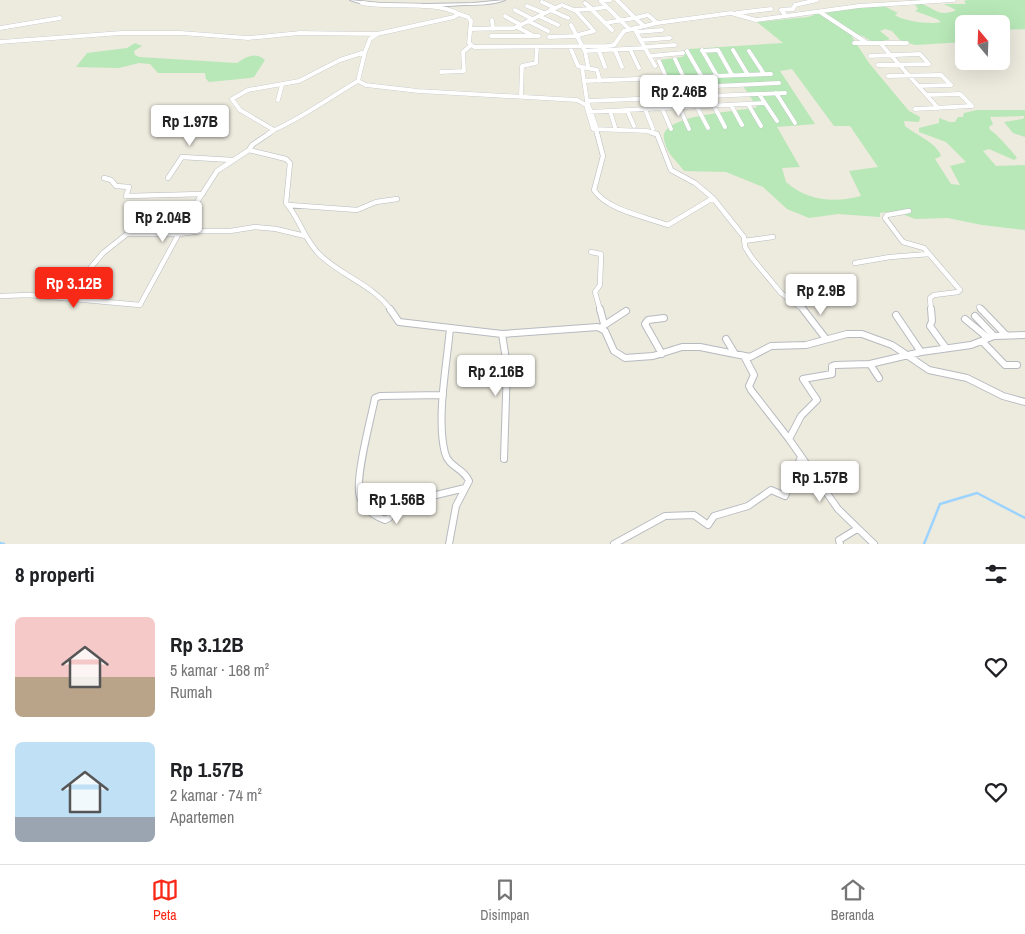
<!DOCTYPE html>
<html lang="id">
<head>
<meta charset="utf-8">
<style>
  body { margin:0; font-family:"Archivo Narrow",sans-serif; background:#f6f6f6; color:#202124; height:100vh; display:flex; flex-direction:column; font-size:19px; white-space:nowrap }
  * { box-sizing:border-box; margin:0 }
  p { font-size:16px; color:#757577 }
  .icon { flex:none; width:28px; height:28px; fill:none; stroke:currentColor; stroke-width:2; stroke-linecap:round; stroke-linejoin:round }
  .map { position:relative; height:544px; overflow:hidden }
  .side { display:flex; flex-direction:column; background:#fff; flex:1 }
  .side>* { flex:none }
  .needle { width:32px; rotate:341deg }
  .fabs { position:absolute; left:955px; top:15px; display:grid; gap:10px }
  .fabs a { display:grid; place-items:center; width:55px; height:55px; border-radius:8px; background:#fff; box-shadow:0 5px 20px #0002; font-size:25px }
  .price { position:absolute; translate:-50% -42px; padding:0 11px; border-radius:5px; background:#fff; color:#222; font-size:16px; line-height:32px; filter:drop-shadow(0 1px 2px #0008) }
  .price::after { content:''; position:absolute; left:50%; top:30px; width:15px; height:11px; margin-left:-8px; background:inherit; clip-path:polygon(0 0,100% 0,50% 100%) }
  .price.on { background:#f92918; color:#fff }
  ul { padding:0; list-style:none }
  li { display:flex; align-items:center; gap:15px; height:125px; padding:0 15px }
  li span { display:grid; place-items:center; flex:none; width:140px; height:100px; border-radius:8px; color:#555 }
  li>.icon { margin-inline-start:auto }
  span .icon { width:60px; height:60px; fill:#fffc; stroke-width:1 }
  li b { font-size:21px }
  h2 { display:flex; justify-content:space-between; align-items:center; height:60px; padding:0 15px; font-size:21px }
  .tab-bar { display:flex; justify-content:space-around; align-items:center; height:70px; border-top:1px solid #e0e0e0; background:#fff; font-size:14px; color:#757577 }
  .tab-bar a { display:grid; justify-items:center; gap:2px }
  .tab-bar .on { color:#f92918 }
  .map>svg:first-child { display:block }
  .green { fill:#b8e8b8; fill-rule:evenodd }
  .lines { fill:none; stroke-linecap:round; stroke-linejoin:round }
  .stream { stroke:#9cd4ff; stroke-width:2.5 }
  .minor-far2-casing { stroke:#b7babf; stroke-width:4.5 }
  .minor-far1-casing { stroke:#b7babf; stroke-width:5.5 }
  .minor-casing { stroke:#b7babf; stroke-width:8 }
  .tertiary-casing { stroke:#b7babf; stroke-width:2 }
  .minor-far2 { stroke:#fff; stroke-width:4 }
  .minor-far1 { stroke:#fff; stroke-width:4.5 }
  .minor { stroke:#fff; stroke-width:6 }
  .tertiary { fill:#fff; fill-rule:evenodd }
</style>
</head>
<body>
<div class="map">
<svg width="1025" height="544" viewBox="0 0 1025 544">
  <rect width="100%" height="100%" fill="#edeade"/>
  <path class="green" d="M 967,0 L 1025,0 L 1025,29 L 1001,30 L 1001,24 L 964,24 L 964,42 L 915,45 L 900,40 L 892,31 L 885,29 L 880,31 L 890,39 C 884,41 878,42 872,41 C 864,38 860,31 852,37 L 869,63 L 909,111 L 920,117 L 919,122 L 904,121 L 905,126 C 916,135 937,143 941,156 L 935,159 L 951,184 L 960,185 L 950,166 L 966,162 L 946,142 L 919,132 L 919,128 L 939,123 L 939,118 L 950,122 L 955,122 L 958,117 L 963,117 L 964,113 L 977,110 L 1025,110 L 1025,137 L 1013,133 L 1004,122 L 1022,119 L 1024,118 L 1024,116 L 990,117 L 993,124 L 989,127 L 990,130 C 995,132 1014,153 1017,158 L 1014,160 L 989,149 L 983,151 L 996,166 L 1025,165 L 1025,230 L 982,225 L 948,218 L 915,219 L 895,211 L 880,213 L 880,217 L 838,214 L 809,218 L 787,209 L 763,187 L 726,172 L 684,171 C 676,160 666,153 664,139 C 659,114 740,112 757,107 L 741,83 C 718,84 688,91 666,80 L 660,60 L 682,57 L 684,56 L 685,50 L 689,49 L 783,43 L 757,22 L 808,17 L 814,15 L 816,11 L 840,7 L 884,6 L 898,13 L 895,15 C 903,21 931,25 941,22 L 937,19 L 915,11 L 918,9 L 914,3 C 931,2 936,20 956,10 L 944,4 L 966,4 L 964,1 ZM 792,69 L 834,126 L 850,126 L 878,167 L 849,171 L 861,196 C 835,203 807,201 786,182 L 782,168 L 800,167 L 777,127 L 815,124 L 780,71 Z
    M 135,43 L 142,46 L 134,51 L 135,55 L 139,57 L 237,63 C 246,57 255,51 265,60 L 254,77 L 250,78 L 209,82 L 206,79 L 205,73 L 158,73 L 150,64 L 139,63 L 119,68 L 76,67 L 87,53 L 127,48 Z"/>
  <g class="lines">
    <path class="stream" d="M 0,543 L 4,544
      M 924,544 L 940,504 L 977,493 L 1025,518"/>
    <defs>
      <path id="minor-far2" d="M 617,0 L 635,18 L 648,15 L 657,23
        M 601,1 L 629,29
        M 602,1 L 610,0
        M 542,2 L 555,8
        M 585,3 L 592,9 L 607,7
        M 527,6 L 544,13
        M 515,10 L 532,19
        M 550,10 L 568,18
        M 575,10 L 591,9 L 612,30
        M 820,12 L 867,43
        M 737,13 L 771,9
        M 459,14 L 468,17 L 471,21 L 469,43 L 474,47 L 606,46 L 614,45 L 624,31 L 657,23 L 731,13 L 756,20 L 786,16 L 781,10 L 793,9 L 795,5 L 817,0
        M 505,16 L 521,25
        M 539,16 L 558,25
        M 786,16 L 859,6 L 954,0
        M 492,20 L 493,29
        M 528,21 L 548,31
        M 605,23 L 635,18 L 644,26
        M 571,25 L 585,51 L 645,48
        M 517,27 L 532,35
        M 0,28 L 60,18
        M 634,28 L 655,66
        M 470,29 L 514,28 L 562,5 L 576,11 L 594,31 L 578,35
        M 637,32 L 662,30
        M 491,36 L 539,36
        M 549,37 L 579,36
        M 642,40 L 670,38
        M 0,42 L 121,33 L 181,33 L 248,38 L 300,33 L 377,34
        M 854,43 L 907,43
        M 880,43 L 938,108
        M 570,47 L 578,66 L 582,67 L 587,101 L 596,126
        M 645,47 L 675,45
        M 630,49 L 639,68
        M 615,50 L 622,67
        M 702,50 L 717,76
        M 733,50 L 748,75
        M 585,51 L 588,66
        M 599,51 L 605,67
        M 687,51 L 702,77
        M 702,51 L 718,50 L 732,75
        M 749,51 L 764,74
        M 365,52 L 358,81 L 366,85 L 418,91 L 577,100 L 586,105 L 593,129 L 647,131 L 657,134
        M 650,56 L 683,53
        M 870,56 L 920,54 L 929,64 L 878,65
        M 675,59 L 684,78
        M 659,61 L 689,129
        M 582,67 L 597,70 L 600,81
        M 441,72 L 464,71 L 463,52 L 470,46
        M 888,76 L 941,75 L 951,85 L 919,86
        M 584,81 L 771,74
        M 672,88 L 779,83
        M 776,93 L 795,123
        M 759,94 L 777,121
        M 521,95 L 522,66 L 536,63 L 537,47
        M 927,95 L 960,94 L 972,106
        M 278,100 L 282,85
        M 587,101 L 785,93
        M 748,104 L 761,126
        M 731,105 L 742,125
        M 714,106 L 725,127
        M 697,107 L 708,128
        M 662,108 L 671,129
        M 645,109 L 653,129
        M 915,109 L 972,106
        M 627,110 L 634,126
        M 610,111 L 615,127
        M 588,112 L 765,103
        M 274,130 C 304,117 330,97 358,81
        M 596,130 L 597,134
        M 268,134 L 274,130 L 240,110 L 232,99 L 248,90 L 299,81 L 340,60 L 365,52 L 370,39 L 377,34 L 454,17 L 459,14 C 433,0 392,9 362,3"/>
      <path id="minor-far1" d="M 270,133 L 252,145 L 249,150 L 286,159 L 290,163 L 286,203 C 300,219 304,240 320,255 C 342,276 373,285 391,310
        M 597,133 L 603,156 L 594,190 C 607,210 646,217 668,225 L 713,198
        M 652,133 L 657,134 L 671,170 L 695,183 L 713,198 L 744,237 L 745,247 L 752,258 L 781,293 L 804,310
        M 104,178 L 111,180 L 116,186 L 129,187 L 126,196 L 203,194
        M 168,178 L 182,157 L 232,160
        M 289,205 L 357,210 L 376,202 L 397,199
        M 909,211 L 887,215 L 885,218 L 903,242 L 924,248 L 960,290 L 958,292 L 934,295 L 930,298 L 931,310
        M 744,241 L 773,237
        M 591,252 L 601,254 L 600,285 L 595,292 L 600,310
        M 855,263 L 890,257 L 929,254
        M 0,296 L 29,295 L 140,305 L 190,213 L 217,171 L 249,150
        M 65,298 L 103,253 L 127,234 L 179,234 L 202,231 L 230,231 L 255,227 L 276,229 L 305,236
        M 979,307 L 982,310"/>
      <path id="minor" d="M 390,309 L 399,322 L 502,334 L 598,327 L 605,331 L 614,351 L 625,358 L 653,356 L 682,347 L 700,347 L 750,357 L 771,346 L 806,345 L 847,334 L 862,334 L 892,345 L 929,370 L 967,378 L 1003,396 L 1025,402
        M 600,309 L 604,324
        M 803,309 L 826,339
        M 931,309 L 932,321 L 930,326 L 946,348
        M 981,309 L 1006,335
        M 896,315 L 921,352
        M 975,316 L 994,336
        M 965,319 L 988,338
        M 603,326 L 626,311
        M 502,334 L 507,366 L 504,459
        M 726,339 L 735,354
        M 982,341 L 1005,365 L 1017,365
        M 662,354 L 645,324 L 648,320 L 664,318
        M 744,356 L 754,375 L 749,386 L 751,390 L 789,439 L 838,509 L 874,544
        M 879,378 L 870,364 L 921,352 L 971,345 L 994,336 L 1025,335
        M 443,395 L 380,396 L 375,398 C 371,418 354,481 360,497 C 364,508 374,516 385,520 L 389,518 L 399,504 L 465,488
        M 789,439 L 801,416 L 817,400 L 803,379 L 832,374 L 832,366 L 835,365 L 870,364
        M 449,544 L 456,506 L 469,481 C 464,468 449,468 445,453 C 436,418 447,364 450,328
        M 614,544 L 665,516 L 694,515 L 708,525 L 714,516 L 748,506 L 771,490 L 785,496 L 801,457
        M 840,544 L 839,540 L 857,529"/>
      <path id="tertiary" d="M 350,0 L 380,3 L 427,4 L 473,3 L 505,0 C 492,5 476,5 463,5 C 438,7 413,7 388,6 C 376,5 362,5 350,0 Z"/>
    </defs>
    <use href="#minor-far2" class="minor-far2-casing"/>
    <use href="#minor-far1" class="minor-far1-casing"/>
    <use href="#minor" class="minor-casing"/>
    <use href="#tertiary" class="tertiary-casing"/>
    <use href="#minor-far2" class="minor-far2"/>
    <use href="#minor-far1" class="minor-far1"/>
    <use href="#minor" class="minor"/>
    <use href="#tertiary" class="tertiary"/>
  </g>
</svg>
<div class="fabs">
<a><svg class="needle" viewBox="-14 -14 28 28"><path d="M0-13l5 13h-10z" fill="#e53935"/><path d="M0 13l5-13h-10z" fill="#757577"/></svg></a>
</div>
<b class="price" style="left:679px;top:117px">Rp 2.46B</b>
<b class="price" style="left:190px;top:147px">Rp 1.97B</b>
<b class="price" style="left:163px;top:243px">Rp 2.04B</b>
<b class="price on" style="left:74px;top:309px">Rp 3.12B</b>
<b class="price" style="left:821px;top:316px">Rp 2.9B</b>
<b class="price" style="left:496px;top:397px">Rp 2.16B</b>
<b class="price" style="left:820px;top:503px">Rp 1.57B</b>
<b class="price" style="left:397px;top:525px">Rp 1.56B</b>
</div>
<section class="side">
<h2>8 properti<svg class="icon" aria-label="filters" viewBox="0 0 24 24"><path d="M4 7h16M4 17h16"/><circle cx="9" cy="7" r="2"/><circle cx="15" cy="17" r="2"/></svg></h2>
<ul>
<li><span style="background:linear-gradient(#f6c9c9 60%,#b9a48a 0)"><svg class="icon" aria-label="home" viewBox="0 0 24 24"><path d="M3 11l9-7 9 7M6 9v11h12V9"/></svg></span><div><b>Rp 3.12B</b><p>5 kamar · 168 m²</p><p>Rumah</p></div><svg class="icon" aria-label="heart" viewBox="0 0 24 24"><path d="M12 20l-8-8c-3-5 5-10 8-4 3-6 11-1 8 4z"/></svg></li>
<li><span style="background:linear-gradient(#bfe0f5 75%,#9aa5b1 0)"><svg class="icon" aria-label="home" viewBox="0 0 24 24"><path d="M3 11l9-7 9 7M6 9v11h12V9"/></svg></span><div><b>Rp 1.57B</b><p>2 kamar · 74 m²</p><p>Apartemen</p></div><svg class="icon" aria-label="heart" viewBox="0 0 24 24"><path d="M12 20l-8-8c-3-5 5-10 8-4 3-6 11-1 8 4z"/></svg></li>
</ul>
</section>
<nav class="tab-bar">
<a class="on"><svg class="icon" aria-label="map" viewBox="0 0 24 24"><path d="M3 6l6-2 6 2 6-2v14l-6 2-6-2-6 2zM9 4v14M15 6v14"/></svg>Peta</a>
<a><svg class="icon" aria-label="saved" viewBox="0 0 24 24"><path d="M7 4h10v16l-5-4-5 4z"/></svg>Disimpan</a>
<a><svg class="icon" aria-label="home" viewBox="0 0 24 24"><path d="M3 11l9-7 9 7M6 9v11h12V9"/></svg>Beranda</a>
</nav>
</body>
</html>
